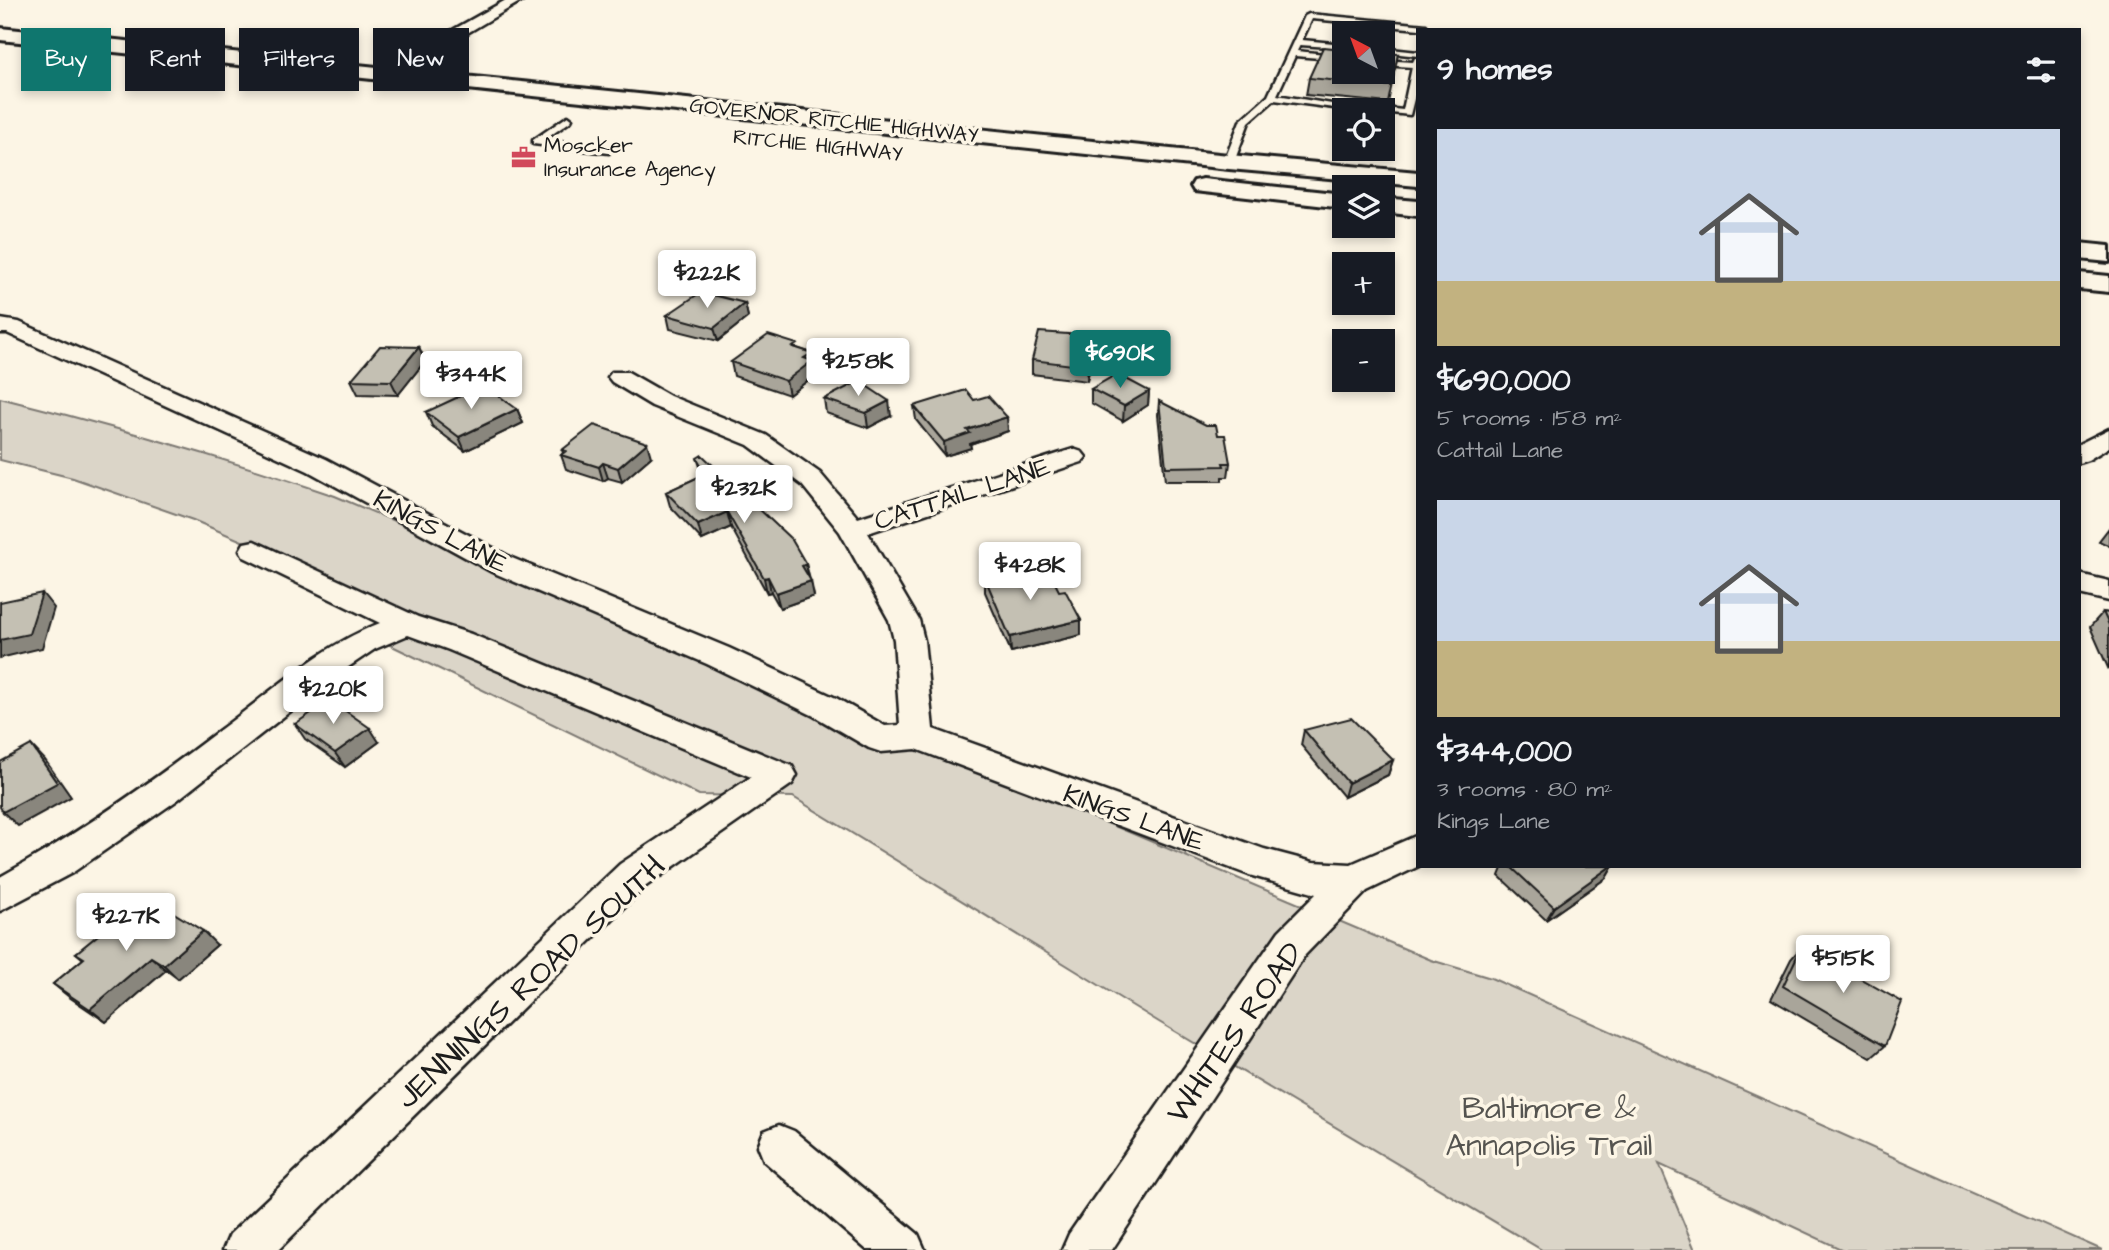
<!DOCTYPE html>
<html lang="en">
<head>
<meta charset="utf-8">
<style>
  body { margin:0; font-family:"Architects Daughter",sans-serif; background:#20242c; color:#f1f3f6; height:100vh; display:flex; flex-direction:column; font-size:26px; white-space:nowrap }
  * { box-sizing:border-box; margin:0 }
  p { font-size:23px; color:#9ea1a6 }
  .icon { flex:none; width:38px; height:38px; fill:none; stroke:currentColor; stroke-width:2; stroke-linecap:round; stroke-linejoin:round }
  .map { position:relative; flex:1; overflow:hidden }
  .details { position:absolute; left:1416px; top:28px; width:665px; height:840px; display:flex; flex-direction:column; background:#171b24; border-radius:0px; box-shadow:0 4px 10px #0003 }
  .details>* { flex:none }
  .banner { position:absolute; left:21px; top:28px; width:665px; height:63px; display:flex; gap:14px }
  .needle { width:46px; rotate:319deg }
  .fabs { position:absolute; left:1332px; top:21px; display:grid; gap:14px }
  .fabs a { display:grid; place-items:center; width:63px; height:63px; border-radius:0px; background:#171b24; box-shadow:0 4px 10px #0003; font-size:35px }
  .price { position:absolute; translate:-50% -60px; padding:0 16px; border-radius:7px; background:#fff; color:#222; font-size:23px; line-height:46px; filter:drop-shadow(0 2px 4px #0008) }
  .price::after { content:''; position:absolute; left:50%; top:42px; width:21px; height:16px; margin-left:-10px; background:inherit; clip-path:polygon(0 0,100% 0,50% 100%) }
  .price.on { background:#0f766e; color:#fff }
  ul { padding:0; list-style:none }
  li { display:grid; align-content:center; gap:14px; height:371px; padding:0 21px }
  li span { display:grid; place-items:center; height:217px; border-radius:0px; color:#555 }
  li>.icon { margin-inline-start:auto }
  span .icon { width:126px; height:126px; fill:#fffc; stroke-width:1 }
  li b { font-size:30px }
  h2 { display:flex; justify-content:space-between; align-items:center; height:84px; padding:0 21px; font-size:30px }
  .tag { padding:0 24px; border-radius:0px; background:#171b24; box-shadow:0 4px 10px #0003; font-size:24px; line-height:63px }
  .tag.on { background:#0f766e; color:#fff }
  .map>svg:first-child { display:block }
  .green { fill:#dbd5c8; stroke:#7c7872; stroke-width:2 }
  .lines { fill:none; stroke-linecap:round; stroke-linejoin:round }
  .lane-casing { stroke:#1c1c1c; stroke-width:5 }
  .street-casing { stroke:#1c1c1c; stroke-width:5 }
  .highway-casing { stroke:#1c1c1c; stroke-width:6 }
  .lane { fill:#fcf5e5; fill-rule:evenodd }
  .street { fill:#fcf5e5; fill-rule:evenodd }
  .highway { fill:#fcf5e5; fill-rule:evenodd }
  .wall { fill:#a9a59a; stroke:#1c1c1c; stroke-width:2 }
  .shaded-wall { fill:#89867d; stroke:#1c1c1c; stroke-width:2 }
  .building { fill:#c4c0b3; stroke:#1c1c1c; stroke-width:2 }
  .labels { text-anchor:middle; stroke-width:7; stroke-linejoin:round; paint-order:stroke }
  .far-street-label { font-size:21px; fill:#1c1c1c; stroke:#fcf5e5 }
  .far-poi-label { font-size:21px; fill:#1c1c1c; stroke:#fcf5e5; text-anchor:start }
  .street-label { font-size:26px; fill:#1c1c1c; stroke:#fcf5e5 }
  .near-street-label { font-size:32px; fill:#1c1c1c; stroke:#fcf5e5 }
  .near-park-label { font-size:32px; fill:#555450; stroke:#fcf5e5 }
</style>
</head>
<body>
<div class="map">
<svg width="2109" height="1250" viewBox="0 0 2109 1250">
  <rect width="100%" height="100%" fill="#fcf5e5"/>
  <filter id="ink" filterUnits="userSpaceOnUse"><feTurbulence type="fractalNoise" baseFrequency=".0143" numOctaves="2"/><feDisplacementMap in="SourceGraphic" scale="14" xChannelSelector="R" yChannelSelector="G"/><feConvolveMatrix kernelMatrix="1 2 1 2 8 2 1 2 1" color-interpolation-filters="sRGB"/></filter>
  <g filter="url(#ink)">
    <path class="green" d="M 0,398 C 113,426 224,458 335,496 L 1431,960 L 1491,978 L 2102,1250 L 1843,1250 L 1659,1164 L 1695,1250 L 1542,1250 L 1159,1022 L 793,797 L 699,795 L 386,643 L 422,618 L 193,520 L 73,478 L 0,460 Z"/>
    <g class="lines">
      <defs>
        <path id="lane" d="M 1309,14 L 1426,25 L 1430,30 L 1312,19 L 1302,40 L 1344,44 L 1344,48 L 1300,45 L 1297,51 L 1344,56 L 1344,60 L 1295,56 L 1277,95 L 1338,105 L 1334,108 L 1274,100 L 1249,122 L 1234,162 L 1226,164 L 1224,162 L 1240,121 L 1268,96 L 1305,16 Z
          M 1382,48 L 1418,52 L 1418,56 L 1382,52 Z
          M 1415,58 L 1418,58 L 1418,83 L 1410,115 L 1362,110 L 1366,106 L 1403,110 L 1412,67 L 1382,65 L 1382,60 L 1413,62 Z
          M 568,116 L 572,119 L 571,121 L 544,140 L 606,148 L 611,151 L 609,153 L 533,144 L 533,140 Z"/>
        <path id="street" d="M 506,0 L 523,0 L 425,58 L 426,67 L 450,81 L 448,84 L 436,84 L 412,72 L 409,56 L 412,53 Z
          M 0,319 L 19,322 L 326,459 L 512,558 L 729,648 L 836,698 L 885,726 L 900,725 L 894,640 L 889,620 L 840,532 L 802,485 L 748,445 L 652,406 L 612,382 L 608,377 L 612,372 L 628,372 L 670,396 L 766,435 L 820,473 L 858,518 L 1064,452 L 1073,449 L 1082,452 L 1086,457 L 1082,462 L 868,533 L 919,620 L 924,640 L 933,729 L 1264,849 L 1313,862 L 1351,864 L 1418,835 L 1419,866 L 1367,891 L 1305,955 L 1112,1250 L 1062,1250 L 1069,1234 L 1279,931 L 1316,894 L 1249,875 L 916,749 L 881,752 L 869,748 L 814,716 L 707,664 L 492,572 L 308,471 L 7,333 L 0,333 Z
          M 2109,429 L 2109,447 L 2088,460 L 2079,463 L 2079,444 Z
          M 254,541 L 418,617 L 471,634 L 792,766 L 797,775 L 792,784 L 646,886 L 278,1250 L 223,1250 L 230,1234 L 620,864 L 751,777 L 449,650 L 408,635 L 375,649 L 338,674 L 176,801 L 72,873 L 0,911 L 0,877 C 78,834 150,783 221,729 C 271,692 321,646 380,623 L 244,557 L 240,550 L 244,543 Z
          M 2079,574 L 2109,581 L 2109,601 L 2079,594 Z
          M 779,1125 L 794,1131 L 918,1234 L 925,1250 L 867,1250 L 764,1161 L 758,1146 L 764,1131 Z"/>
        <path id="highway" d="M 0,28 L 1229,155 L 1418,172 L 1418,186 L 1229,169 L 0,40 Z
          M 1203,179 L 1344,194 L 1344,208 L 1194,191 L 1191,186 L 1194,181 Z
          M 1382,198 L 1418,201 L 1418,216 L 1382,212 Z
          M 2079,243 L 2109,246 L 2109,262 L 2079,259 Z
          M 2079,273 L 2109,276 L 2109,292 L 2079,289 Z"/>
      </defs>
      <use href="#lane" class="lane-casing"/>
      <use href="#street" class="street-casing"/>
      <use href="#highway" class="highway-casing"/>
      <use href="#lane" class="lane"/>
      <use href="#street" class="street"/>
      <use href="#highway" class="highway"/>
    </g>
    <path class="wall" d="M 1398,54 L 1388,103 L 1306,95 L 1309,78 Z
      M 745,303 L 748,317 L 718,341 L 670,329 L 667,315 Z
      M 1082,335 L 1082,341 L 1092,341 L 1092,355 L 1087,381 L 1032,374 L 1032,360 Z
      M 419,347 L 425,361 L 398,395 L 358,394 L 351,380 Z
      M 797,348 L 812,353 L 815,375 L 789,395 L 734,376 L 731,362 Z
      M 1091,389 L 1149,391 L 1148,405 L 1123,421 L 1091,403 Z
      M 824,399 L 891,416 L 868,428 L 826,413 Z
      M 974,400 L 1008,431 L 970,444 L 971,448 L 945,456 L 916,420 L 914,406 Z
      M 1159,401 L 1218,435 L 1230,463 L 1228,477 L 1222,477 L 1222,481 L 1165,481 L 1158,415 Z
      M 517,409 L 523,423 L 465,451 L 432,426 L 426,412 Z
      M 562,450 L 651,457 L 622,482 L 608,478 L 603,481 L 566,469 L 561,455 L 563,453 Z
      M 697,458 L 806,564 L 814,596 L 780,608 L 771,592 L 767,593 L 731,527 L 702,540 L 670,506 L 666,492 L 703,475 Z
      M 2109,528 L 2109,546 L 2099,541 Z
      M 985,578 L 1040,582 L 1081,620 L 1081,635 L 1011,652 L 985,592 Z
      M 2103,612 L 2109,613 L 2109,670 L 2090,627 Z
      M 295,724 L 379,742 L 345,767 L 305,739 Z
      M 1304,730 L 1393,760 L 1388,775 L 1344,797 L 1301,745 Z
      M 1503,866 L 1613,866 L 1606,878 L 1546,920 L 1499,876 Z
      M 117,931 L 217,945 L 178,979 L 166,970 L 106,1022 L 69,997 L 53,984 L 83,959 L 76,953 Z
      M 1802,946 L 1885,1046 L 1871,1058 L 1771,999 L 1791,959 Z"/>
    <path class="shaded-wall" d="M 745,303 L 748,317 L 718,341 L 714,328 Z
      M 1092,341 L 1092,355 L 1087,381 L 1088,367 Z
      M 419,347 L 425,361 L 398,395 L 391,381 Z
      M 812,353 L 815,375 L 789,395 L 786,381 L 804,358 Z
      M 1149,391 L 1148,405 L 1123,421 L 1124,406 Z
      M 889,401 L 891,416 L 868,428 L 866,413 Z
      M 517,409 L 523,423 L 465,451 L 459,437 Z
      M 1007,417 L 1008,431 L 970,444 L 971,448 L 945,456 L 944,442 L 967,430 Z
      M 647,443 L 651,457 L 622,482 L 618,468 Z
      M 603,463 L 608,478 L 603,481 L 599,467 Z
      M 727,512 L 731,527 L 702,540 L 698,525 Z
      M 806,564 L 809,579 L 802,566 Z
      M 768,577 L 771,592 L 767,593 L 764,578 Z
      M 811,581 L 814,596 L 780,608 L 776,593 Z
      M 42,593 L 54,608 L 42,648 L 0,658 L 0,640 Z
      M 1081,620 L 1081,635 L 1011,652 L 1010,637 Z
      M 370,728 L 379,742 L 345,767 L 335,753 Z
      M 31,745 L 45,760 L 71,797 L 18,826 L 3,812 Z
      M 1393,760 L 1388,775 L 1344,797 L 1348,783 Z
      M 1611,866 L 1613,866 L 1606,878 L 1546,920 L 1554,907 Z
      M 203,931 L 217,945 L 178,979 L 164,965 Z
      M 151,957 L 166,970 L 106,1022 L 90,1009 Z"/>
    <path class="building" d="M 1323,47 L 1344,49 L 1344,72 L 1382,72 L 1382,53 L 1398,54 L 1391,86 L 1309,78 Z
      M 701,292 L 745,303 L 714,328 L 667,315 Z
      M 1039,332 L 1082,335 L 1081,340 L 1092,341 L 1088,367 L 1032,360 Z
      M 768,335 L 797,344 L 793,347 L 812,353 L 804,358 L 812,361 L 786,381 L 731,362 Z
      M 380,346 L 419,347 L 391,381 L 351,380 Z
      M 1117,374 L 1149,391 L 1124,406 L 1091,389 Z
      M 859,381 L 889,401 L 866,413 L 824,399 Z
      M 484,385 L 517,409 L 459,437 L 426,412 Z
      M 966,390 L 974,400 L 988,396 L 1007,417 L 967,430 L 970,433 L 944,442 L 914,406 Z
      M 1159,401 L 1206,425 L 1216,425 L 1218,435 L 1225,435 L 1230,463 L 1223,463 L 1224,466 L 1166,467 Z
      M 594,425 L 647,443 L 618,468 L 603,463 L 599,467 L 561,455 L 566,451 L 562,450 Z
      M 702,455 L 792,540 L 806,564 L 802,566 L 811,581 L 776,593 L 768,577 L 764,578 L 727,512 L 698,525 L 666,492 L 703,475 L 711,482 L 697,458 Z
      M 1033,567 L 1040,582 L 1053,579 L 1059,591 L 1065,590 L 1081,620 L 1010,637 L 985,578 Z
      M 42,593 L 29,634 L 0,640 L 0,602 Z
      M 2103,612 L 2109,613 L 2109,625 Z
      M 330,700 L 370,728 L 335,753 L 295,724 Z
      M 1351,718 L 1393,760 L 1348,783 L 1304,730 Z
      M 31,745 L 57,783 L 3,812 L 0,807 L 0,762 Z
      M 1510,866 L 1611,866 L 1554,907 Z
      M 153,900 L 203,931 L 164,965 L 151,957 L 90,1009 L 53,984 L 84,958 L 76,953 L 109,926 L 117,931 Z
      M 1802,946 L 1902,1002 L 1885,1046 L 1783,986 Z"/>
  </g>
  <defs>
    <symbol id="office-bare" viewBox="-9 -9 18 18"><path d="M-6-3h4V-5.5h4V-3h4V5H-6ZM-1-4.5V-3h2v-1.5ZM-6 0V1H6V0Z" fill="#d1495b" stroke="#fcf5e5" stroke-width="2.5" paint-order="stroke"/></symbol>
  </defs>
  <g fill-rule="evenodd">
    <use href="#office-bare" x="506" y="140" width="35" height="35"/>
  </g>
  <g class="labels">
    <g class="far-street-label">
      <text transform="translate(834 120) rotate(6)" y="7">GOVERNOR RITCHIE HIGHWAY</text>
      <text transform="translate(818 145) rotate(6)" y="7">RITCHIE HIGHWAY</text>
    </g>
    <g class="far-poi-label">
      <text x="544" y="152">Moscker<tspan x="544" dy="24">Insurance Agency</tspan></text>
    </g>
    <g class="street-label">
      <text transform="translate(962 493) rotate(-18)" y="9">CATTAIL LANE</text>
      <text transform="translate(441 531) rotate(28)" y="9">KINGS LANE</text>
      <text transform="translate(1134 817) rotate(20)" y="9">KINGS LANE</text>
    </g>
    <g class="near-street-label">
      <text transform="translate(530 981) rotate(-43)" y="11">JENNINGS ROAD SOUTH</text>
      <text transform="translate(1234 1032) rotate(-55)" y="11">WHITES ROAD</text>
    </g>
    <g class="near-park-label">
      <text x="1549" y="1118">Baltimore &amp;<tspan x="1549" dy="37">Annapolis Trail</tspan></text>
    </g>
  </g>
</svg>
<div class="fabs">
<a><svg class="needle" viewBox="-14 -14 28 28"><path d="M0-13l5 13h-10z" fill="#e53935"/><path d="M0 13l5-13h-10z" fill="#9ea1a6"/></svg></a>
<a><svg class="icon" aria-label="locate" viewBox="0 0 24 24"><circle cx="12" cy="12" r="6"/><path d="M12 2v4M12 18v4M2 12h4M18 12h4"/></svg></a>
<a><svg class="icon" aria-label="layers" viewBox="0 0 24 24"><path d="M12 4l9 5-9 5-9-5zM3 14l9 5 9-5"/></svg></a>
<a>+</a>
<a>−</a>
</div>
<b class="price" style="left:707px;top:310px">$222K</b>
<b class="price on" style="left:1120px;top:390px">$690K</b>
<b class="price" style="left:858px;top:398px">$258K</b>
<b class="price" style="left:471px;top:411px">$344K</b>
<b class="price" style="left:744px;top:525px">$232K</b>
<b class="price" style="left:1030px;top:602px">$428K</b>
<b class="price" style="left:333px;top:726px">$220K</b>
<b class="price" style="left:126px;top:953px">$227K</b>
<b class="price" style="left:1843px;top:995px">$515K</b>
<div class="banner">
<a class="tag on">Buy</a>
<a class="tag">Rent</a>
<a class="tag">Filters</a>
<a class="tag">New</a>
</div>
<section class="details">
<h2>9 homes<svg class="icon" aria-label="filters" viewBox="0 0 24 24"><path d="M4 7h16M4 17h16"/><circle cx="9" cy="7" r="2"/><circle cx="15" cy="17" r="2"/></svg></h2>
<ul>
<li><span style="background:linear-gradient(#c9d6e8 70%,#c2b280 0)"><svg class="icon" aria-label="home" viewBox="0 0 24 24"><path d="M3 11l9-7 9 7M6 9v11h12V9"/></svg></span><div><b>$690,000</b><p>5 rooms · 158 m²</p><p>Cattail Lane</p></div></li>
<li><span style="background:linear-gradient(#c9d6e8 65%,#c2b280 0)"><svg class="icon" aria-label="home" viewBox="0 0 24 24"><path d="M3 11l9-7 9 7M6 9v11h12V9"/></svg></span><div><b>$344,000</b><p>3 rooms · 80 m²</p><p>Kings Lane</p></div></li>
</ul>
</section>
</div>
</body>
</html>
